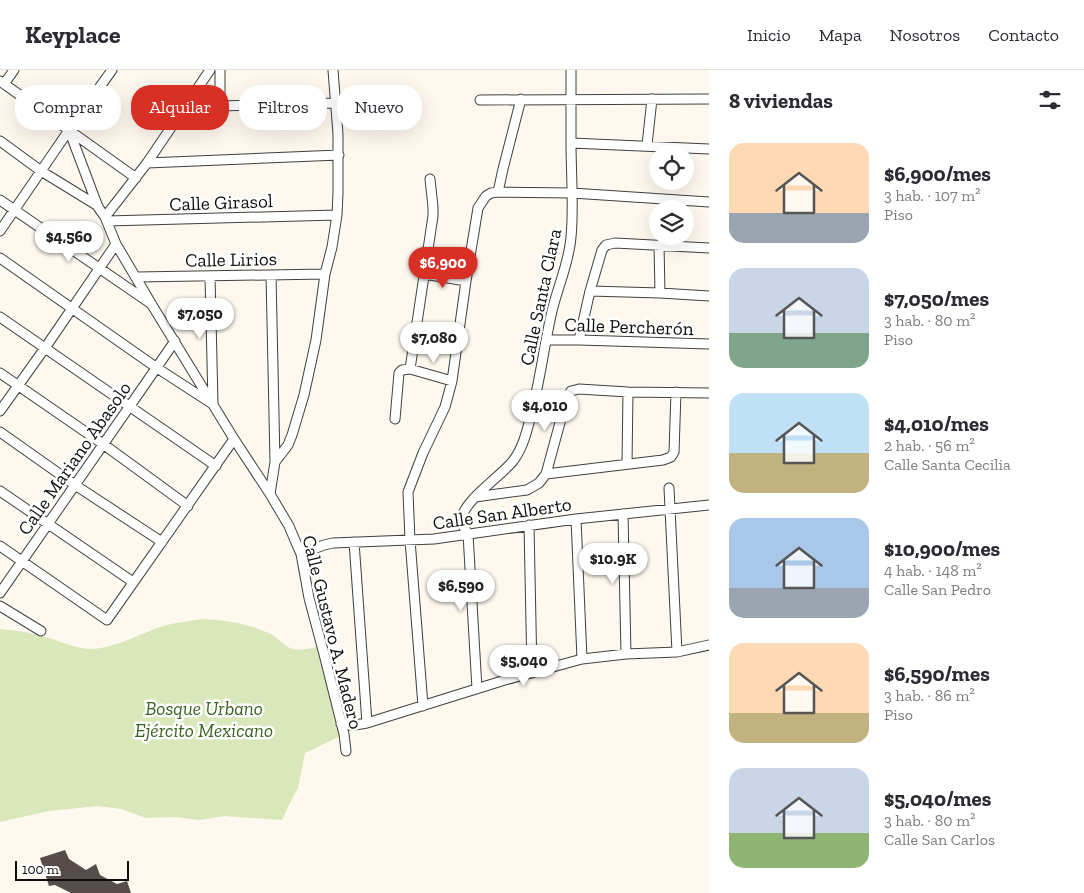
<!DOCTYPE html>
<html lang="es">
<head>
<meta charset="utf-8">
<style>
  body { margin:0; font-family:"Zilla Slab",serif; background:#f7f7f7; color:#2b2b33; height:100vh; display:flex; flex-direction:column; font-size:19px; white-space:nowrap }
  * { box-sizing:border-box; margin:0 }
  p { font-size:16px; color:#7c7c81 }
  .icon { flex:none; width:28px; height:28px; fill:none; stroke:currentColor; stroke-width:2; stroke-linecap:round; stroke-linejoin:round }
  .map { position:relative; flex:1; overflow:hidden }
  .details { display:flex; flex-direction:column; background:#fff; width:375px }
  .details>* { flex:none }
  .guide { position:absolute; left:15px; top:15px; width:475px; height:45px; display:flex; gap:10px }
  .buttons { position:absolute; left:649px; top:75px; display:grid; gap:10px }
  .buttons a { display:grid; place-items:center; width:45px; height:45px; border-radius:50%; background:#fff; box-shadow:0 5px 20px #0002; font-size:25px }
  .scale { position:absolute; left:15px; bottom:12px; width:114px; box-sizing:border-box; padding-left:5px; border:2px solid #0d0d0d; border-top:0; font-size:14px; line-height:18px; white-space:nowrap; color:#0d0d0d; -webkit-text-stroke:4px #fff; paint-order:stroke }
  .price { position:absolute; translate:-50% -42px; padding:0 11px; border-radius:18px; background:#fff; color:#222; font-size:16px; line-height:32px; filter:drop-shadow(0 1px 2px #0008) }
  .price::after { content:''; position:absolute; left:50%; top:30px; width:15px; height:11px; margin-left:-8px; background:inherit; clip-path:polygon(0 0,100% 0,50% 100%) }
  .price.selected { background:#d93025; color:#fff }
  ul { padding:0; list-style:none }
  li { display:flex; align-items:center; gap:15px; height:125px; padding:0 20px }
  li span { display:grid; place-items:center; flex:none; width:140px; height:100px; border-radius:15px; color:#555 }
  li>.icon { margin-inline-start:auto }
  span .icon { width:60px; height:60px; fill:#fffc; stroke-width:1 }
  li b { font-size:21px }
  h2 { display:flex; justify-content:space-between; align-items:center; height:60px; padding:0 20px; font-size:21px }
  .chip { padding:0 18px; border-radius:20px; background:#fff; box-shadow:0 5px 20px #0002; font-size:18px; line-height:45px }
  .chip.selected { background:#d93025; color:#fff }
  header { display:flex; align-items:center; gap:30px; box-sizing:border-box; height:70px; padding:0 25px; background:#fff; border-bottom:1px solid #e1e1e2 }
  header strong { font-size:24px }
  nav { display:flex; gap:28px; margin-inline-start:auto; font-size:18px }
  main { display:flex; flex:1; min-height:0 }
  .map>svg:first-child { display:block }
  .green { fill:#d9e7ba }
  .building { fill:#564d4a }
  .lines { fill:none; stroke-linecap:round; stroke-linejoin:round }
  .street-casing { stroke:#404040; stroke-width:11 }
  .street { stroke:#fff; stroke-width:9 }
  .labels { text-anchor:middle; stroke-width:5; stroke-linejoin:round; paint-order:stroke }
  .street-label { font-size:19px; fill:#0d0d0d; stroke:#fff }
  .park-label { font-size:19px; font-style:italic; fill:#396220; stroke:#fff }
</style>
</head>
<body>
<header>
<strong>Keyplace</strong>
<nav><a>Inicio</a><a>Mapa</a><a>Nosotros</a><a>Contacto</a></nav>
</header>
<main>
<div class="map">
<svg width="709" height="823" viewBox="0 0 709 823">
  <rect width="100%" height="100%" fill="#fef8ef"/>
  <path class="green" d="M 203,549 C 226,550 249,554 271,564 C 278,568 283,575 290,578 C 297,582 313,578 320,576 L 347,663 L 305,683 L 298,718 L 291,731 L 282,750 L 224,746 L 200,750 L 174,747 L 146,748 L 121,739 L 98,736 L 49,741 L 0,752 L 0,559 C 17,560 33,563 49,568 C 63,572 76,579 91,579 C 114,578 136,566 157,558 C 171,553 188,551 203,549 Z"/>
  <path class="building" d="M 65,780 L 69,789 L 86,800 L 96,794 L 100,805 L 117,814 L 127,811 L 131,823 L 71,823 L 55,815 L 49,816 L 40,788 Z"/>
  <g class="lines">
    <defs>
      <path id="street" d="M 220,0 L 220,35
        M 0,11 L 136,108
        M 4,14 L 14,0
        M 480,30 L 709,29
        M 185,37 L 335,33
        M 69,60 L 98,137 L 105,147 L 116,174 L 152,235 L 234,369 L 270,424 L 289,456 L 294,468 L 301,484 L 309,528 L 324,584 L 344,664 L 346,681
        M 0,71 L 41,101 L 98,136
        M 571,73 L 709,79
        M 647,75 L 652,29
        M 147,93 L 339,85
        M 498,122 L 503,99 L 521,29
        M 0,130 L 150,233
        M 105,147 L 147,93 L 210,0
        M 107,151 L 337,145
        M 0,161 L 69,60 L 112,0
        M 659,175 L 660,223
        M 0,188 L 157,298 L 211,333
        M 424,204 L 466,211
        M 271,205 L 275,392
        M 210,206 L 213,334
        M 137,207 L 325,204
        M 590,221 L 660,223 L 709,226
        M 0,247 L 216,396
        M 547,270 L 579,270 L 709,274
        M 579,270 L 590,221 L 602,180 L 606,175 L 615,173 L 709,178
        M 410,299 L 433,146 L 433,137 L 430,109
        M 0,303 L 103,374 L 188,436
        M 0,341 L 45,278 L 116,174
        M 395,349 L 399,303 L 402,300 L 410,299 L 452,311
        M 0,362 L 75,415 L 162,472
        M 627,394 L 628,322
        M 546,404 L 567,327 L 571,321 L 579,319 L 628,322 L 709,323
        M 669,418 L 677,582
        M 0,421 L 133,512
        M 270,424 L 275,392 L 288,375 L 292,365 L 304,325 L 316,270 L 325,204 L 332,177 L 337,145 L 338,123 L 338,64 L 333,0
        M 475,427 L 527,420 L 539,413 L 546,404 L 663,390 L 671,387 L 674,382 L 676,322
        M 623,444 L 626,584
        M 576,449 L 582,589
        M 529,455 L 532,603
        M 354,472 L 367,653
        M 0,476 L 107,550 L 234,369
        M 301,484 L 324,475 L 333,473 L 434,469 L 576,449 L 709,435
        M 0,523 L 175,271
        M 0,536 L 41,561
        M 477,619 L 468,464 C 465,459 461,454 462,447 C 466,429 501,406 513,391 C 523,378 527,361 531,345 C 540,311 544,276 552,241 C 558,216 569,193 571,167 C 574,136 571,104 571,72 C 571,48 571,24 571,0
        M 423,636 L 410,470 L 408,422 L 423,383 L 445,337 L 452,311 L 466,211 L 478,138 L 486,126 L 491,123 L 498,122 L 572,123 L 709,132
        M 341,654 L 355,655 L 367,653 L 505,610 L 582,589 L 626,584 L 677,582 L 709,575"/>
    </defs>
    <use href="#street" class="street-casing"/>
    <use href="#street" class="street"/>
  </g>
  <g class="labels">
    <g class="street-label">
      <text transform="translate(221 132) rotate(-2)" y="7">Calle Girasol</text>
      <text transform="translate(231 189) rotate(-1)" y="7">Calle Lirios</text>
      <text transform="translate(540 227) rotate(-78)" y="7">Calle Santa Clara</text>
      <text transform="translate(629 256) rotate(2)" y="7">Calle Percherón</text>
      <text transform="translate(74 388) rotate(-55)" y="7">Calle Mariano Abasolo</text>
      <text transform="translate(502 443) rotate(-8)" y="7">Calle San Alberto</text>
      <text transform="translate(333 562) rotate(76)" y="7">Calle Gustavo A. Madero</text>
    </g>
    <g class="park-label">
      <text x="204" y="645">Bosque Urbano<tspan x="204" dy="22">Ejército Mexicano</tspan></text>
    </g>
  </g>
</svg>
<div class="buttons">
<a><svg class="icon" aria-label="locate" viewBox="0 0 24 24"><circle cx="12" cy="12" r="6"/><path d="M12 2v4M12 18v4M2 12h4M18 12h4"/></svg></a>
<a><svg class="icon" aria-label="layers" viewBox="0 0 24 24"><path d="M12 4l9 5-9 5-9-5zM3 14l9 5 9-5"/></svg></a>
</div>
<div class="scale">100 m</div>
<b class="price" style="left:69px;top:193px">$4,560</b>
<b class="price selected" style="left:443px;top:219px">$6,900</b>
<b class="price" style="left:200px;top:270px">$7,050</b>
<b class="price" style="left:434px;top:294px">$7,080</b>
<b class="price" style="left:545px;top:362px">$4,010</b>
<b class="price" style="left:613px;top:515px">$10.9K</b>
<b class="price" style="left:461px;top:542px">$6,590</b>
<b class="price" style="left:524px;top:617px">$5,040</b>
<div class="guide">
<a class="chip">Comprar</a>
<a class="chip selected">Alquilar</a>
<a class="chip">Filtros</a>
<a class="chip">Nuevo</a>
</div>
</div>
<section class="details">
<h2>8 viviendas<svg class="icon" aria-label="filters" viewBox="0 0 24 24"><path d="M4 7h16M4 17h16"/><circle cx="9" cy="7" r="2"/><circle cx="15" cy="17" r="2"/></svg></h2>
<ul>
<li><span style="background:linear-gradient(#ffd9b3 70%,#9aa5b1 0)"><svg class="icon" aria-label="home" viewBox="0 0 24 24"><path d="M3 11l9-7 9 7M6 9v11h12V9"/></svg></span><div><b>$6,900/mes</b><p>3 hab. · 107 m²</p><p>Piso</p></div></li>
<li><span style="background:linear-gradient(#c9d6e8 65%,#7fa58c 0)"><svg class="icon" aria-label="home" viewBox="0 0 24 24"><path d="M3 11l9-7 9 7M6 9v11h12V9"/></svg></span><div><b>$7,050/mes</b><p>3 hab. · 80 m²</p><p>Piso</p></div></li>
<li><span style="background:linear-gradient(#bfe0f5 60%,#c2b280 0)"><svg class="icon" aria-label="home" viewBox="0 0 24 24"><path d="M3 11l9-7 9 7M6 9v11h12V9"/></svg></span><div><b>$4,010/mes</b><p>2 hab. · 56 m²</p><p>Calle Santa Cecilia</p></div></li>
<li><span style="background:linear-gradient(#a9c7e8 70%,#9aa5b1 0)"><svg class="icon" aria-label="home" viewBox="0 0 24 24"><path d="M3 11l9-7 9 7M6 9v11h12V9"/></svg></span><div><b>$10,900/mes</b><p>4 hab. · 148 m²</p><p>Calle San Pedro</p></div></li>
<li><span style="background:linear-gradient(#ffd9b3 70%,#c2b280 0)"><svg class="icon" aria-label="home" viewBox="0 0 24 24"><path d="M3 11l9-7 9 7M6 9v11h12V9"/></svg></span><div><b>$6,590/mes</b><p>3 hab. · 86 m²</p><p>Piso</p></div></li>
<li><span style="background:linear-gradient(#c9d6e8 65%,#8fb573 0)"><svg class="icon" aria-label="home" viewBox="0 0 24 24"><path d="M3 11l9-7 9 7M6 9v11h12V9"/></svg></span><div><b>$5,040/mes</b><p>3 hab. · 80 m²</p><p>Calle San Carlos</p></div></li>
</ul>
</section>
</main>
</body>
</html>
